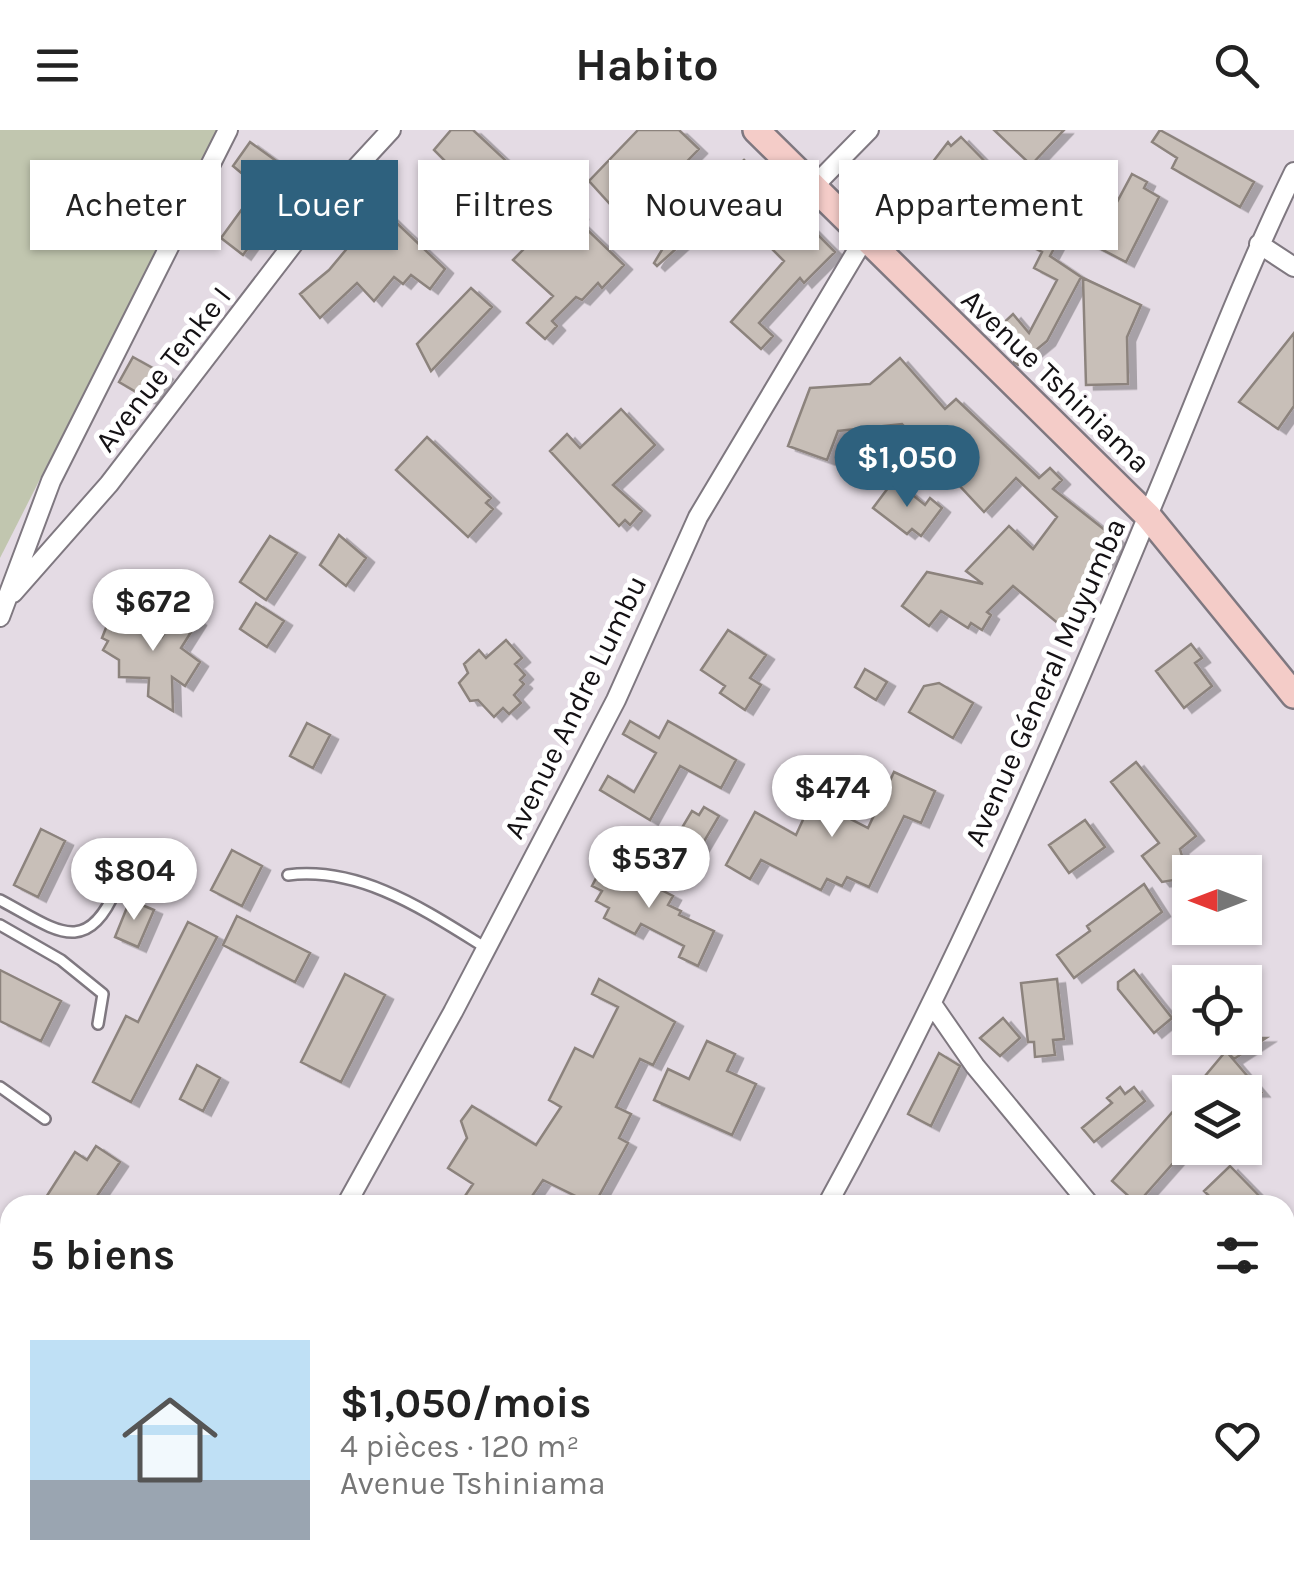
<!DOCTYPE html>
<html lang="fr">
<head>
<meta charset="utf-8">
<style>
  body { margin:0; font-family:Karla,sans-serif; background:#f2f2f2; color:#222; height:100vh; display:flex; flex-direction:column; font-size:38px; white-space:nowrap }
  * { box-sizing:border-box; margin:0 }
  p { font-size:32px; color:#767676 }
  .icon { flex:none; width:55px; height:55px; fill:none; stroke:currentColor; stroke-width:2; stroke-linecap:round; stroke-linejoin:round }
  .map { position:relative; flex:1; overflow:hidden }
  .drawer { position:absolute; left:0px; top:1065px; width:1295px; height:392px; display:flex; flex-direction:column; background:#fff; border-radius:30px 30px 0 0; box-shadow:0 2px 8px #0004 }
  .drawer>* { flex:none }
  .guide { position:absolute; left:30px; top:30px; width:1235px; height:90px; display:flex; gap:20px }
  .needle { width:65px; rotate:270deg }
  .tools { position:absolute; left:1172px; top:725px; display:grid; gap:20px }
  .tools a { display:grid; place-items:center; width:90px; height:90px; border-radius:0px; background:#fff; box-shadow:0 2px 8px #0004; font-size:50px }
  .price { position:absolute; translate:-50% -85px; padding:0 22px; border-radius:35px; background:#fff; color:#222; font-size:32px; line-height:65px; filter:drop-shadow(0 2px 5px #0008) }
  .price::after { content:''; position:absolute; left:50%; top:60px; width:30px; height:22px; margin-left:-15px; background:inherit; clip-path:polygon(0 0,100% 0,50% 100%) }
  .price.active { background:#2e617e; color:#fff }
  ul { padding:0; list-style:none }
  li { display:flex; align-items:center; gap:30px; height:250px; padding:0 30px }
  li+li { border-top:2px solid #e0e0e0 }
  li span { display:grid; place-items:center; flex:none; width:280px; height:200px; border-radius:0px; color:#555 }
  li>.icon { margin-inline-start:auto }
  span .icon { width:120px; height:120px; fill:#fffc; stroke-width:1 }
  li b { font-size:42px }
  h2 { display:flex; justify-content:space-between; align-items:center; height:120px; padding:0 30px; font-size:42px }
  .pill { padding:0 35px; border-radius:0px; background:#fff; box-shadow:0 2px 8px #0004; font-size:35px; line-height:90px }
  .pill.active { background:#2e617e; color:#fff }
  header { display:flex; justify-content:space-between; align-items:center; height:130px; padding:0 30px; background:#fff; font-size:45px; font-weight:700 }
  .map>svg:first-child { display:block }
  .green { fill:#c1c6af }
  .building { fill:#c8bfb8; stroke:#8c837d; stroke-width:2.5; filter:url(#shadow) }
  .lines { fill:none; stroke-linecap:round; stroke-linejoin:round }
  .lane-casing { stroke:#7f7880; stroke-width:14 }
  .street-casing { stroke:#7f7880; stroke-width:22 }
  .secondary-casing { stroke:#7f7880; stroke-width:30 }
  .lane { stroke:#fff; stroke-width:9 }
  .street { stroke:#fff; stroke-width:18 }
  .secondary { stroke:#f4ccc8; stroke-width:25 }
  .labels { text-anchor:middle; stroke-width:10; stroke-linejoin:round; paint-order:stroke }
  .street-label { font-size:30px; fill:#141114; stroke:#fff }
</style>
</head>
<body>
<header><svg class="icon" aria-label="menu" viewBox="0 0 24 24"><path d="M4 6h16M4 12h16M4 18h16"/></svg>Habito<svg class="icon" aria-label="search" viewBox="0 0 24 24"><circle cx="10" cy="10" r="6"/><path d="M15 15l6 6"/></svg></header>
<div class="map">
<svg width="1294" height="1457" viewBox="0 0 1294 1457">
  <defs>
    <filter id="shadow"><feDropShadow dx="8" dy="4.5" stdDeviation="0" flood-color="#0004"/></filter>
  </defs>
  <rect width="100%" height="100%" fill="#e4dbe4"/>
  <path class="green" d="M 0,0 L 217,0 L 0,428 Z"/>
  <path class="building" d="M 451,0 L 473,0 L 519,43 L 479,81 L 499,100 L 487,112 L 431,61 L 452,38 L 434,20 Z
    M 638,0 L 679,0 L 699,19 L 650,69 L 643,63 L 619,84 L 589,51 Z
    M 994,0 L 1064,0 L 1031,35 Z
    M 1160,0 L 1254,52 L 1240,77 L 1172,38 L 1177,28 L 1152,12 Z
    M 961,7 L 1001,48 L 969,85 L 966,82 L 944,104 L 927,86 L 944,70 L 922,46 L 948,12 L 951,16 Z
    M 250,12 L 304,51 L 283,78 L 279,75 L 243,125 L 221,108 L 258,57 L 233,36 Z
    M 744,30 L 835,122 L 804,153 L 800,148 L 759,193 L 773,206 L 761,219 L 731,192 L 784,131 L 749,96 L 756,89 L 728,61 L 705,82 L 710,88 L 657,136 L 654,133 L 674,100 L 669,95 Z
    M 1132,44 L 1147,52 L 1144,58 L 1159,67 L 1126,132 L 1072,104 L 1087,76 L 1109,87 Z
    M 568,74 L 580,85 L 576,89 L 624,135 L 602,158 L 598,153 L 582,170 L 576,167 L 552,191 L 557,196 L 545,209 L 527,193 L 553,166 L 513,130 Z
    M 381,78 L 445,139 L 430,159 L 411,145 L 403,154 L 394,147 L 374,171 L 357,153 L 320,188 L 300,164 L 329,140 Z
    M 1037,98 L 1059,109 L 1050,126 L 1081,147 L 1047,211 L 1018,235 L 1014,232 L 1018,223 L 997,199 L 1013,184 L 1029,203 L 1057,150 L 1034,138 L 1042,122 L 1029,115 Z
    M 1083,148 L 1141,175 L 1127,207 L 1128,254 L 1086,255 Z
    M 471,158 L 492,177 L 431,241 L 417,214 Z
    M 1294,203 L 1294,276 L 1278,299 L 1239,272 Z
    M 133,227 L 165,245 L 150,270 L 119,252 Z
    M 900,228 L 945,279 L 956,269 L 1039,348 L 1050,338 L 1062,350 L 1053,359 L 1120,412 L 1060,495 L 1013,456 L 987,482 L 991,485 L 982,500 L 971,493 L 968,498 L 941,481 L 929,496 L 902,476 L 927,442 L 983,454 L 966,441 L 1009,396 L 1033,419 L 1057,387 L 1016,348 L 984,382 L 902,294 L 838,301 L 827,330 L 788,316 L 810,258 L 870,254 Z
    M 621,279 L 655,315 L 613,355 L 642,381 L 630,395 L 625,390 L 619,396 L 550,321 L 567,304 L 580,318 Z
    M 427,307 L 491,368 L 486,373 L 493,379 L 468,407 L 396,340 Z
    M 894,350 L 925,375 L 930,368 L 942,378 L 921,406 L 912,399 L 907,404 L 873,378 Z
    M 339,405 L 366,428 L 346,456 L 320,435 Z
    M 270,406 L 297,423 L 266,470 L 240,452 Z
    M 256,473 L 284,491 L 267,517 L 240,499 Z
    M 180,479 L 198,491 L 181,518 L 200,532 L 185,556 L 172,547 L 173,581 L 148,566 L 149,548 L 119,547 L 119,530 L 103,520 L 108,511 L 102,508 L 113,480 L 142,501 L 145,496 L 162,507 Z
    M 728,500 L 766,525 L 750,548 L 761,555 L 745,580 L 720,563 L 725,556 L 701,540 Z
    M 506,510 L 522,528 L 515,534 L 525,545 L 520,550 L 524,554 L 514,565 L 521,573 L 509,584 L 503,578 L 494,587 L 478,570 L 470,571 L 459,553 L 468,543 L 464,534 L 479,520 L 486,528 Z
    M 1191,514 L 1202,528 L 1195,533 L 1212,556 L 1184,578 L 1156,541 Z
    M 865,539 L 887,552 L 876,570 L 855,557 Z
    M 939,553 L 973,573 L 953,608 L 909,582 L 924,556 Z
    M 630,591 L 659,608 L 668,591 L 736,630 L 721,658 L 680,636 L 650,690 L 600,660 L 608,646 L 634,662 L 656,623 L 623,604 Z
    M 307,593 L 330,605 L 313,638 L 290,626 Z
    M 1136,632 L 1196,706 L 1180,719 L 1182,726 L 1174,750 L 1162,752 L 1142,726 L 1159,713 L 1111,652 Z
    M 894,642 L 935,661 L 921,693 L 904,686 L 869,757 L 847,747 L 842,756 L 827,749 L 821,760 L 761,730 L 750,749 L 726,735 L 755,682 L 796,705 L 807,681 L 823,689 L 831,679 L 868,698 Z
    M 704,677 L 719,686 L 699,720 L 677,706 L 692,681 L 699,685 Z
    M 1085,690 L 1105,717 L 1069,743 L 1049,715 Z
    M 41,699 L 65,711 L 38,767 L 14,755 Z
    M 232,720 L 262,736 L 242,776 L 211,760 Z
    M 605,731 L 673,766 L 668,775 L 681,781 L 679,785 L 714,801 L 698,836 L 679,827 L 684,816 L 641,794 L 635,804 L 604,788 L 609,778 L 596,771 L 602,761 L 592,756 Z
    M 1144,754 L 1162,782 L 1074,848 L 1057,825 L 1090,801 L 1087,796 Z
    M 130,770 L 154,780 L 138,817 L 115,807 Z
    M 237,786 L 310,823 L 295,852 L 223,815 Z
    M 188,792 L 217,807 L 131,972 L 93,952 L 126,886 L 138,892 Z
    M 0,840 L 61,871 L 41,911 L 0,891 Z
    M 1134,840 L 1172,888 L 1154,903 L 1118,859 L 1118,852 Z
    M 345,844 L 385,865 L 341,952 L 301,932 Z
    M 599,849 L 675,892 L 653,935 L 640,929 L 616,977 L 631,984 L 619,1008 L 628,1013 L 594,1075 L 543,1050 L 526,1075 L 459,1075 L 473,1054 L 448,1038 L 467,1008 L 461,991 L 472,976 L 536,1015 L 561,977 L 549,970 L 575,918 L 593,927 L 618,877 L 592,864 Z
    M 1057,849 L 1064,909 L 1053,910 L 1055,925 L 1035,927 L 1034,912 L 1028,912 L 1021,853 Z
    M 1003,888 L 1020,908 L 1000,926 L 980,908 Z
    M 1213,908 L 1266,908 L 1234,929 Z
    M 707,911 L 735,924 L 727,941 L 756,954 L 732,1005 L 654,970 L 668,939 L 689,949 Z
    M 1226,921 L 1261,962 L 1218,962 L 1205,946 Z
    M 939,923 L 960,936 L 931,996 L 908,984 Z
    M 197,935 L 220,948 L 203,981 L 180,969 Z
    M 1120,957 L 1125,964 L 1134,957 L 1145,971 L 1094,1012 L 1082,998 L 1112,973 L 1107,968 Z
    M 1190,962 L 1190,1014 L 1137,1074 L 1112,1051 Z
    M 96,1016 L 120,1032 L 91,1075 L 41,1075 L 75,1022 L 87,1030 Z
    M 1230,1036 L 1268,1075 L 1218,1075 L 1204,1061 Z"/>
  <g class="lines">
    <defs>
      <path id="lane" d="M 288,745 C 361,736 426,781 486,818
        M 0,770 C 55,799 86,830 117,757
        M 0,795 L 61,830 L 103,864 L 98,894
        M 0,957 L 45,989"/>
      <path id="street" d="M 813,57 L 869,0
        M 1259,114 L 1294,137
        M 13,463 L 109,354 L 330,66 L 391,0
        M 0,487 L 51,351 L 228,0
        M 932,874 L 975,936 L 1090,1075
        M 346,1075 L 453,882 L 616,570 L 698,387 L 864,109
        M 827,1075 C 949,853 1052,617 1149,383 C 1197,269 1240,153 1294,42
        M 1285,1292 L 1294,1302
        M 134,1457 L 139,1448
        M 608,1457 L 613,1448"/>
      <path id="secondary" d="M 756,0 L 1148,386 L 1294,565"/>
    </defs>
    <use href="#lane" class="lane-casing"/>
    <use href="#street" class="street-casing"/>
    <use href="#secondary" class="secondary-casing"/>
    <use href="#lane" class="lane"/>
    <use href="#street" class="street"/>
    <use href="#secondary" class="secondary"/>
  </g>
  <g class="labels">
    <g class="street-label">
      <text transform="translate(163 239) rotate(-52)" y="10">Avenue Tenke I</text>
      <text transform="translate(1056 251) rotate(44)" y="10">Avenue Tshiniama</text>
      <text transform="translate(1045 552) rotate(-66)" y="10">Avenue Géneral Muyumba</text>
      <text transform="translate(575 577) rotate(-64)" y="10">Avenue Andre Lumbu</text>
    </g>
  </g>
</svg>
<div class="tools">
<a><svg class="needle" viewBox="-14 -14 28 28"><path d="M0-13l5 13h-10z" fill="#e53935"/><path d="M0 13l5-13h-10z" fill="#767676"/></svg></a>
<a><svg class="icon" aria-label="locate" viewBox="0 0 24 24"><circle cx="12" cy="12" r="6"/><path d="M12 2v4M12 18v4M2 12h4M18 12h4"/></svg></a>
<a><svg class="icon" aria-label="layers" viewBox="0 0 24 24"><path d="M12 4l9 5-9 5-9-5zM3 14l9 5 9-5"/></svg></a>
</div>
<b class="price active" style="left:907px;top:380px">$1,050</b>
<b class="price" style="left:153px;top:524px">$672</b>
<b class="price" style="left:832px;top:710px">$474</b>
<b class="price" style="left:649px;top:781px">$537</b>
<b class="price" style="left:134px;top:793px">$804</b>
<div class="guide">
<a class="pill">Acheter</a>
<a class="pill active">Louer</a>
<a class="pill">Filtres</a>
<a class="pill">Nouveau</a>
<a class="pill">Appartement</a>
</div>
<section class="drawer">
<h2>5 biens<svg class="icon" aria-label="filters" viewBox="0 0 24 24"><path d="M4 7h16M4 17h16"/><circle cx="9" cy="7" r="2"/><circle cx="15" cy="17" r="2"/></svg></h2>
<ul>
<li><span style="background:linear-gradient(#bfe0f5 70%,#9aa5b1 0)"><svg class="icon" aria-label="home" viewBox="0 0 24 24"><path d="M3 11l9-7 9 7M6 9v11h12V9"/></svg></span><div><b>$1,050/mois</b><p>4 pièces · 120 m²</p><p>Avenue Tshiniama</p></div><svg class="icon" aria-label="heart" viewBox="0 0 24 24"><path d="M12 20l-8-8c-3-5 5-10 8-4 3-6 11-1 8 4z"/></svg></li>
</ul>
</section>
</div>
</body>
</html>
